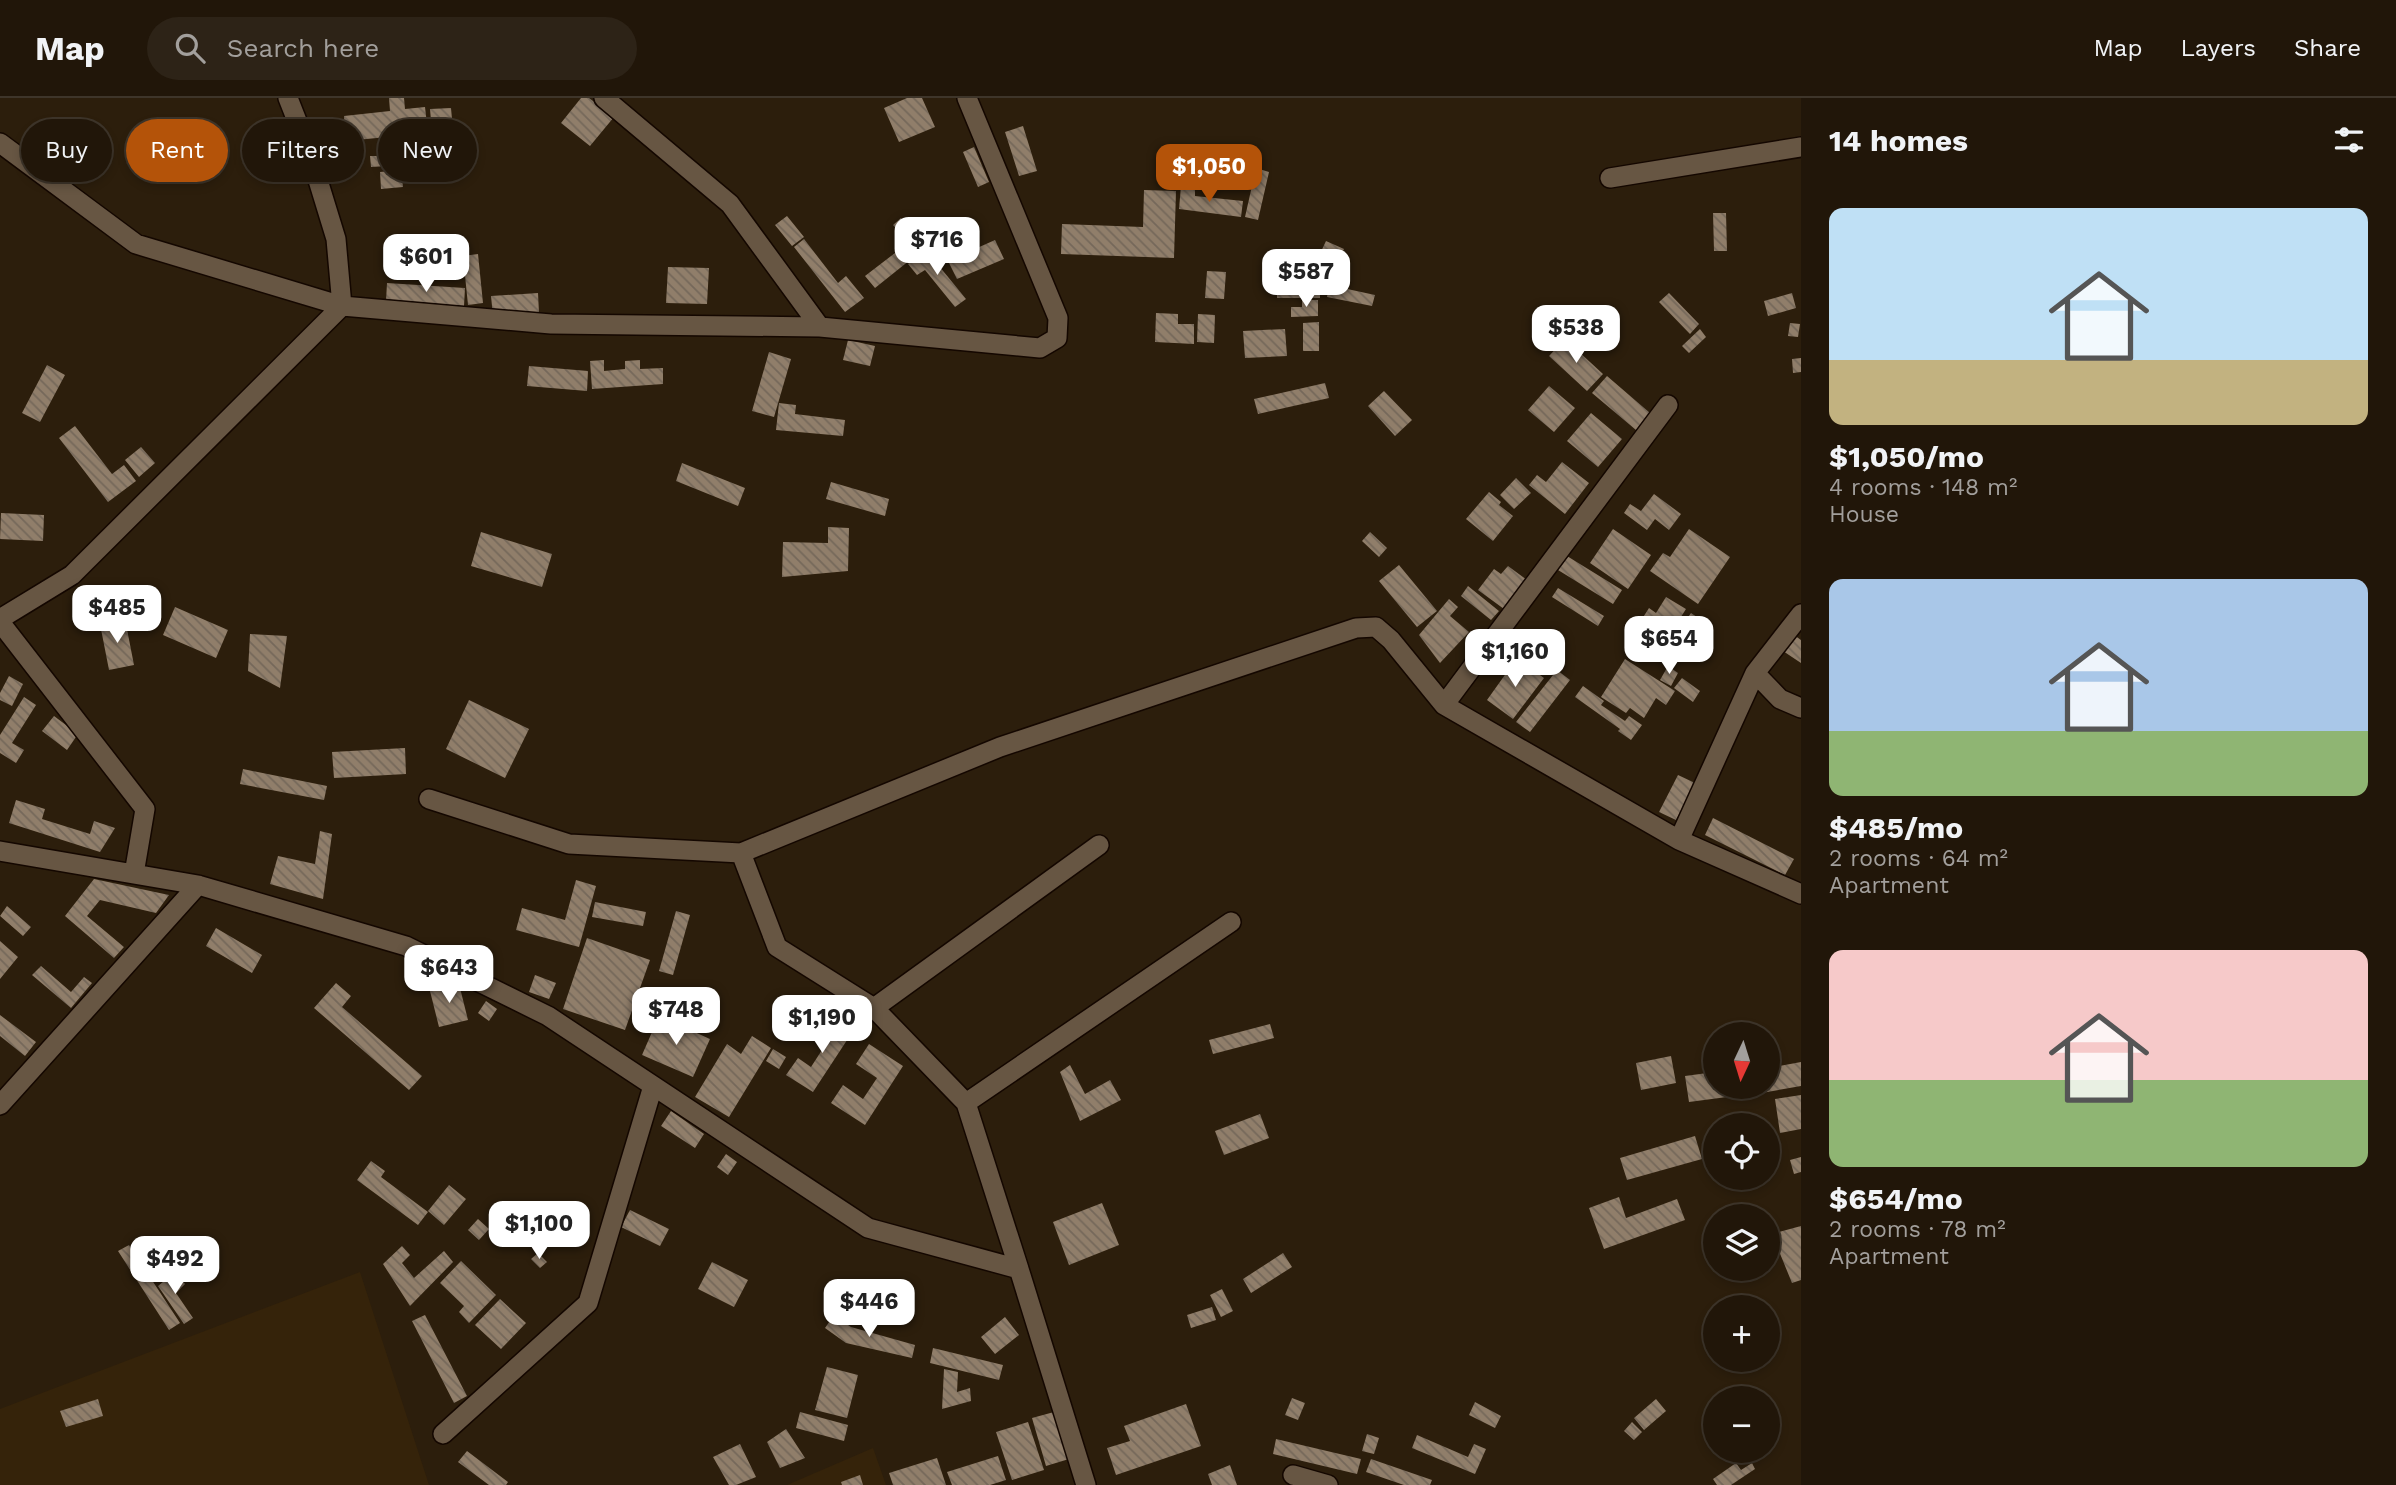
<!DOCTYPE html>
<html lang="en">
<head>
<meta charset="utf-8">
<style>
  body { margin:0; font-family:"Work Sans",sans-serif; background:#2d2317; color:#f1f3f6; height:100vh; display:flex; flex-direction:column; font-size:26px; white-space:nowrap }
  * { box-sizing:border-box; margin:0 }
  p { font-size:23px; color:#a29f9c }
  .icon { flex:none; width:38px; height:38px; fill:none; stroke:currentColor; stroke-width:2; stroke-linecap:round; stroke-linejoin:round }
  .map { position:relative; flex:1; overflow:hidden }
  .side { display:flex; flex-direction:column; background:#211609; width:595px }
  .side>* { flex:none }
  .banner { position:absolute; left:21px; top:21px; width:665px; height:63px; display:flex; gap:14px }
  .needle { width:46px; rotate:184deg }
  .fabs { position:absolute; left:1703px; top:924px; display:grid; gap:14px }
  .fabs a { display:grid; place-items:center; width:77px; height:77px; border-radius:50%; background:#211609; box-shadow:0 4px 10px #0003,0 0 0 2px #3e352a; font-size:35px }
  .price { position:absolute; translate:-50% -60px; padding:0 16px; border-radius:14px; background:#fff; color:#222; font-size:23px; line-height:46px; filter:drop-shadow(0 2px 4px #0008) }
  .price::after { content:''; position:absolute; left:50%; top:42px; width:21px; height:16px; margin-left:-10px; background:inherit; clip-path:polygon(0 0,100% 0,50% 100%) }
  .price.selected { background:#b45309; color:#fff }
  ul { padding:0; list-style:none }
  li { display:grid; align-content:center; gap:14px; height:371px; padding:0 28px }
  li span { display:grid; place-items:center; height:217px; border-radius:14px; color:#555 }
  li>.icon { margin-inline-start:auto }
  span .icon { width:126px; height:126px; fill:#fffc; stroke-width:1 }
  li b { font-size:30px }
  h2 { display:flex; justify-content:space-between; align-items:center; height:84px; padding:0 28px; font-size:30px }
  .pill { padding:0 24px; border-radius:32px; background:#211609; box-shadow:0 4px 10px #0003,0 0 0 2px #3e352a; font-size:24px; line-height:63px }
  .pill.selected { background:#b45309; color:#fff }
  header { display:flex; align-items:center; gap:42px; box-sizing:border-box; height:98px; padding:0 35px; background:#211609; border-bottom:2px solid #3e352a }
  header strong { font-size:33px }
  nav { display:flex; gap:38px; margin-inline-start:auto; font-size:24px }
  .search { width:490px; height:63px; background:#2d2317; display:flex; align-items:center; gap:18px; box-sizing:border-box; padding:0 24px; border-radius:38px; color:#a29f9c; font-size:26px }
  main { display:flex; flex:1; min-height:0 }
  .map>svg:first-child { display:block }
  .built { fill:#35230a }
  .building { fill:url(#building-back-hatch) }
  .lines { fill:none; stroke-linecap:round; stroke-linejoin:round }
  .minor-casing { stroke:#140700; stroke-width:22 }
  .minor { stroke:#675643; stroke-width:19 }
</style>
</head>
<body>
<header>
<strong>Map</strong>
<div class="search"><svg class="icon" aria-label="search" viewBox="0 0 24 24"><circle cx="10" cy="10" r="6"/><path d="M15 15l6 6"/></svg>Search here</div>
<nav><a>Map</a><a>Layers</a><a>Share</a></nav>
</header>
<main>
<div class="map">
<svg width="1801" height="1387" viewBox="0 0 1801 1387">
  <defs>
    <pattern id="building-back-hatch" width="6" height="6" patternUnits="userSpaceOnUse" patternTransform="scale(1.75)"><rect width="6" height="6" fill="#907e6a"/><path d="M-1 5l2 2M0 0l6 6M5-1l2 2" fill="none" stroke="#75685a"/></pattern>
  </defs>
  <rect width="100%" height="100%" fill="#2c1e0c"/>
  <path class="built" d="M 360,1174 L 429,1387 L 0,1387 L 0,1311 Z
    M 873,1350 L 886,1387 L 787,1387 Z"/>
  <path class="building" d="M 389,0 L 404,0 L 405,11 L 425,9 L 428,35 L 346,43 L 344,18 L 390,13 Z
    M 581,0 L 589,0 L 614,19 L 590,48 L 561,25 Z
    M 907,0 L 922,0 L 935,29 L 899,44 L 884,10 Z
    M 451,10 L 453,32 L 432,34 L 430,11 Z
    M 1023,28 L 1037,73 L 1019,78 L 1005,34 Z
    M 402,44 L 404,67 L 371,69 L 370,58 L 382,58 L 381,45 Z
    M 974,49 L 989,84 L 978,89 L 963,54 Z
    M 1193,60 L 1241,66 L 1239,83 L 1190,76 Z
    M 1256,70 L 1269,74 L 1258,122 L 1245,119 Z
    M 401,72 L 403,89 L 381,91 L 380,74 Z
    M 1181,88 L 1195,90 L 1195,98 L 1243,103 L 1241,119 L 1179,111 Z
    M 1144,92 L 1176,93 L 1174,160 L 1061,156 L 1062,126 L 1143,129 Z
    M 1713,115 L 1726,115 L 1727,153 L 1714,153 Z
    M 787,118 L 804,139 L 792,148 L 775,127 Z
    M 901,120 L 925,150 L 875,190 L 865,178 L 908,145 L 893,127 Z
    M 804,141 L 838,185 L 846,178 L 864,200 L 845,214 L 794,149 Z
    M 995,142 L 1004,161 L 957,181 L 948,163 Z
    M 1326,143 L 1344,151 L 1327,188 L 1309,179 Z
    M 926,152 L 966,201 L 955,209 L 925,172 L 917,177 L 908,166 Z
    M 478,156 L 483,205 L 468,207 L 463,158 Z
    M 668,169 L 709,170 L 707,206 L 666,205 Z
    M 1207,173 L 1226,174 L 1224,201 L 1205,200 Z
    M 387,185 L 465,190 L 464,208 L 386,203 Z
    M 1329,187 L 1375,197 L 1372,208 L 1327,199 Z
    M 1277,188 L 1320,188 L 1320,200 L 1277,200 Z
    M 538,195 L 539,215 L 493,218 L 491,198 Z
    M 1669,195 L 1699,226 L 1690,236 L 1659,204 Z
    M 1792,195 L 1796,210 L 1768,218 L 1764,203 Z
    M 1302,202 L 1318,202 L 1318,218 L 1291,219 L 1291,209 L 1302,209 Z
    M 1156,215 L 1178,216 L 1178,226 L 1194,226 L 1194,246 L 1155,244 Z
    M 1198,216 L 1215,217 L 1214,245 L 1197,244 Z
    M 1319,224 L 1319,253 L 1303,253 L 1303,225 Z
    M 1790,225 L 1800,226 L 1798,239 L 1788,238 Z
    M 1285,231 L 1287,258 L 1245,260 L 1243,233 Z
    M 1700,231 L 1706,239 L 1689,255 L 1682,248 Z
    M 1565,241 L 1603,276 L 1587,293 L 1549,258 Z
    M 848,242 L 875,248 L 870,268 L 843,262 Z
    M 769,254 L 791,261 L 774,319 L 752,313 Z
    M 1801,260 L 1801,274 L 1793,275 L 1792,261 Z
    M 604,262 L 604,273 L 625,271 L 625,263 L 640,262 L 640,271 L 663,270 L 663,286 L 592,291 L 590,263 Z
    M 47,267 L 65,277 L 40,324 L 22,315 Z
    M 529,268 L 588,273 L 587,293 L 527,288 Z
    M 1607,278 L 1650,315 L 1636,332 L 1592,295 Z
    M 1325,285 L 1329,300 L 1258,316 L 1254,301 Z
    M 1549,288 L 1575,310 L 1554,334 L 1528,312 Z
    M 1384,293 L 1412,322 L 1395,338 L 1368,308 Z
    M 779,305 L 796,307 L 795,316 L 845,322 L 843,338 L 776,332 Z
    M 1591,315 L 1622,341 L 1598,369 L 1567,343 Z
    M 75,328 L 112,376 L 124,367 L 136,383 L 108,404 L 59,340 Z
    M 141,349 L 155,365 L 139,379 L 125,362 Z
    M 1562,364 L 1589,385 L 1565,416 L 1529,387 L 1537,377 L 1546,384 Z
    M 682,365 L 745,390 L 738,408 L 676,383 Z
    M 1516,380 L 1531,395 L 1514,411 L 1500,397 Z
    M 831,384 L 889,401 L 885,418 L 826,401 Z
    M 1489,394 L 1501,404 L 1499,407 L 1513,418 L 1493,443 L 1466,421 Z
    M 1654,396 L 1681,416 L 1669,432 L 1655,421 L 1647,432 L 1624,415 L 1630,406 L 1641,413 Z
    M 1,415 L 44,417 L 43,443 L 0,441 Z
    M 828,429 L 849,430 L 848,473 L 782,479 L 783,444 L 828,445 Z
    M 1613,431 L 1651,457 L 1628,491 L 1590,465 Z
    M 1689,431 L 1730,459 L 1698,506 L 1650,473 L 1663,455 L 1670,459 Z
    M 481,434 L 552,456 L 542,489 L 471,468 Z
    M 1370,434 L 1387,450 L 1379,459 L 1362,443 Z
    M 1567,458 L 1622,492 L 1613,506 L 1558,472 Z
    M 1399,467 L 1437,513 L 1417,529 L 1379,483 Z
    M 1508,468 L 1527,482 L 1504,511 L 1478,492 L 1494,471 L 1501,476 Z
    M 1468,488 L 1499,513 L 1491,522 L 1461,498 Z
    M 1558,490 L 1604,518 L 1598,528 L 1552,499 Z
    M 1666,499 L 1686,511 L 1660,552 L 1633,535 L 1649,510 L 1656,515 Z
    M 1449,501 L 1458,509 L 1450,518 L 1469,534 L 1440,565 L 1419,537 Z
    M 175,509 L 228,532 L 216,560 L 163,537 Z
    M 1691,515 L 1710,528 L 1690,560 L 1679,553 L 1695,528 L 1686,522 Z
    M 125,521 L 134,567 L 109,572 L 100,526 Z
    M 250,536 L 287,538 L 280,590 L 248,573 Z
    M 1794,537 L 1801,542 L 1801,565 L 1783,553 Z
    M 1517,560 L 1544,580 L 1513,621 L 1487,602 Z
    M 1625,561 L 1675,593 L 1666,607 L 1656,600 L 1644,620 L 1630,610 L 1626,615 L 1601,599 Z
    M 1668,568 L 1678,575 L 1671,588 L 1660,582 Z
    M 1557,572 L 1570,582 L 1530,634 L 1516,624 Z
    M 9,578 L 23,586 L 12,608 L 0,602 L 0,595 Z
    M 1682,580 L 1700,593 L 1693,604 L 1674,590 Z
    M 1583,588 L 1604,603 L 1601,607 L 1625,623 L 1629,618 L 1642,627 L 1631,642 L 1618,633 L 1620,631 L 1575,599 Z
    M 24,599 L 36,607 L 12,645 L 24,652 L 16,665 L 0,655 L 0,637 Z
    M 469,602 L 529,631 L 505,680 L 446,651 Z
    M 54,618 L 78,636 L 67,652 L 42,633 Z
    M 405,650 L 406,676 L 334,680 L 332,654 Z
    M 243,671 L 327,688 L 324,702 L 240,686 Z
    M 1678,677 L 1695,685 L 1676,722 L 1659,714 Z
    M 16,702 L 45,711 L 42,721 L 90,736 L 94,723 L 115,730 L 100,754 L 9,725 Z
    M 1713,720 L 1794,761 L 1785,777 L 1705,737 Z
    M 320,733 L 332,736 L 323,801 L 270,786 L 278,758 L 315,766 Z
    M 94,781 L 169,797 L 156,815 L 100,802 L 87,818 L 124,849 L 114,860 L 65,818 Z
    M 576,782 L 596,788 L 579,849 L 516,832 L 522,810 L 565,822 Z
    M 595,804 L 646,814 L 643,828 L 592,819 Z
    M 7,808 L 31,829 L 23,838 L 0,818 Z
    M 676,813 L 690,817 L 673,877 L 659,873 Z
    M 216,830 L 262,857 L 252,875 L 206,848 Z
    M 587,840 L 650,862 L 625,932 L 563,911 Z
    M 0,843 L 18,859 L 0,881 Z
    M 41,868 L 71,894 L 84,879 L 92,885 L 71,910 L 32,877 Z
    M 535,877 L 556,885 L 549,901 L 529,894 Z
    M 336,885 L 351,898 L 342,909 L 422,978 L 409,992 L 314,910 Z
    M 459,886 L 468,922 L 439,929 L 430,893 Z
    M 486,903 L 497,911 L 489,923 L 478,915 Z
    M 826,915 L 853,933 L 813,994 L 786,977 L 798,960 L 811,969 L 831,938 L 817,929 Z
    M 0,917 L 36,944 L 25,958 L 0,938 Z
    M 659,918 L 710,941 L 693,979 L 642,957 Z
    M 1270,926 L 1274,940 L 1213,956 L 1209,942 Z
    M 752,938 L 771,950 L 729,1019 L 695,999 L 727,946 L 741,956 Z
    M 869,946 L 903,968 L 865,1027 L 831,1005 L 843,987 L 863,1001 L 877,980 L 856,966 Z
    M 773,951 L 786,959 L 779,971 L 766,963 Z
    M 1671,958 L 1676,985 L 1641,992 L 1636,965 Z
    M 1801,964 L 1801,988 L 1734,1000 L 1732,989 L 1768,989 L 1768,970 Z
    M 1070,967 L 1085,996 L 1110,982 L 1121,1002 L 1080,1023 L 1060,974 Z
    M 1715,974 L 1715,989 L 1725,989 L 1727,999 L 1689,1004 L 1685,978 Z
    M 1801,997 L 1801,1031 L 1780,1035 L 1775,1001 Z
    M 671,1013 L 704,1036 L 695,1050 L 661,1028 Z
    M 1260,1016 L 1269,1040 L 1224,1057 L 1215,1033 Z
    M 1695,1038 L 1702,1061 L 1627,1082 L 1620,1060 Z
    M 726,1056 L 737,1064 L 728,1077 L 717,1069 Z
    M 1801,1059 L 1801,1074 L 1794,1076 L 1790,1062 Z
    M 371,1063 L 385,1073 L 381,1079 L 428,1114 L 418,1127 L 357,1082 Z
    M 449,1087 L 466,1101 L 444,1127 L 428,1113 Z
    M 1619,1099 L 1626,1120 L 1677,1101 L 1685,1122 L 1604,1151 L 1589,1110 Z
    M 1102,1105 L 1119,1147 L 1069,1167 L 1053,1124 Z
    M 630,1112 L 669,1131 L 660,1148 L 621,1129 Z
    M 478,1121 L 489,1131 L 479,1142 L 468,1132 Z
    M 1801,1128 L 1801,1182 L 1792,1185 L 1772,1136 Z
    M 129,1147 L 180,1225 L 169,1232 L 118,1153 Z
    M 402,1148 L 410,1157 L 402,1165 L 414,1180 L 444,1153 L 453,1164 L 410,1208 L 383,1166 Z
    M 538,1155 L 547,1164 L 540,1170 L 531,1161 Z
    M 1283,1155 L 1292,1169 L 1251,1195 L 1243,1181 Z
    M 461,1163 L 496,1197 L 469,1225 L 459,1214 L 464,1208 L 440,1185 Z
    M 712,1164 L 748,1182 L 734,1209 L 698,1191 Z
    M 175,1174 L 185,1186 L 176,1195 L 193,1220 L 184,1226 L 158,1188 Z
    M 1222,1191 L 1233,1213 L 1221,1219 L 1210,1197 Z
    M 500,1201 L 526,1225 L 501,1251 L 475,1227 Z
    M 1212,1209 L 1216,1222 L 1191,1230 L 1187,1217 Z
    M 425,1217 L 467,1298 L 454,1305 L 412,1223 Z
    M 834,1217 L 851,1229 L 915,1247 L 912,1260 L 846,1245 L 825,1230 Z
    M 1005,1219 L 1019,1237 L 995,1256 L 981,1239 Z
    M 933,1250 L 1003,1267 L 999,1282 L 930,1265 Z
    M 827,1269 L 858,1277 L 847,1320 L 815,1312 Z
    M 944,1271 L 958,1274 L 957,1294 L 970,1290 L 971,1303 L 942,1311 Z
    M 1292,1300 L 1305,1305 L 1298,1322 L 1285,1317 Z
    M 98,1301 L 103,1318 L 66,1329 L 60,1313 Z
    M 1656,1301 L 1666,1313 L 1644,1332 L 1634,1320 Z
    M 1475,1304 L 1501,1318 L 1495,1330 L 1469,1317 Z
    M 1186,1306 L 1201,1348 L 1116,1377 L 1107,1350 L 1130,1343 L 1124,1328 Z
    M 800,1314 L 848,1327 L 844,1343 L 796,1330 Z
    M 1054,1314 L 1069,1361 L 1046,1368 L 1032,1320 Z
    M 1028,1324 L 1044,1372 L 1012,1382 L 996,1334 Z
    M 1632,1324 L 1642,1334 L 1634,1342 L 1624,1333 Z
    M 786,1331 L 805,1360 L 780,1370 L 767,1344 Z
    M 1367,1336 L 1379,1340 L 1374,1356 L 1362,1353 Z
    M 1417,1337 L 1468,1359 L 1474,1346 L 1486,1351 L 1475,1376 L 1412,1350 Z
    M 1276,1341 L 1361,1361 L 1357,1376 L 1273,1356 Z
    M 740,1346 L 756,1379 L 736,1387 L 729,1387 L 713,1359 Z
    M 467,1353 L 508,1384 L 506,1387 L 489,1387 L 458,1364 Z
    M 998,1358 L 1006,1382 L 990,1387 L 952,1387 L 947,1374 Z
    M 937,1360 L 946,1387 L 893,1387 L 889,1375 Z
    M 1371,1361 L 1432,1382 L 1430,1387 L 1404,1387 L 1366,1374 Z
    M 1736,1365 L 1741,1372 L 1752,1365 L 1755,1371 L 1731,1387 L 1717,1387 L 1713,1381 Z
    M 1230,1367 L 1237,1387 L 1212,1387 L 1208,1376 Z
    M 860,1377 L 863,1387 L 842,1387 L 841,1384 Z"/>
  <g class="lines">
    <defs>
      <path id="minor" d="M 288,0 L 310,56 L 336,141 L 342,208 L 551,226 L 820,229 L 1040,250 L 1057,240 L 1058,220 L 967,0
        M 604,0 L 730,106 L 820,229
        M 0,45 L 136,146 L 342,208 L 72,477 L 0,521
        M 1610,80 L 1801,49
        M 0,524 L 145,711 L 134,776
        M 1755,575 L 1780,601 L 1801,610
        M 1444,607 L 1668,307
        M 429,701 L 569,746 L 741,755 L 1000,649 L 1356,530 L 1376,529 L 1391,542 L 1444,607 L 1679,742 L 1801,796
        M 1679,742 L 1755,575 L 1801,516
        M 0,753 L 198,787 L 406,848 L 548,918 L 868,1130 L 1019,1171 L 1086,1387
        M 741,755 L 777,849 L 874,910 L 966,1005 L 1019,1171
        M 874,910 L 1099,747
        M 966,1005 L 1231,824
        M 0,1007 L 198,787
        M 443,1336 L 588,1205 L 653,988
        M 1293,1377 L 1328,1387"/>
    </defs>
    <use href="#minor" class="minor-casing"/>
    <use href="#minor" class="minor"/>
  </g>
</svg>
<div class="fabs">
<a><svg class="needle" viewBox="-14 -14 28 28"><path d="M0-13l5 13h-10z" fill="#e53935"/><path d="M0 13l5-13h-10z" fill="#a29f9c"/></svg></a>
<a><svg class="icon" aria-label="locate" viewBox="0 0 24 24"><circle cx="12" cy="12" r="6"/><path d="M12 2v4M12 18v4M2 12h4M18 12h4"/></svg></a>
<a><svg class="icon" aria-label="layers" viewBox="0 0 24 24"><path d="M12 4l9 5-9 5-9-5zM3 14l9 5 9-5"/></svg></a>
<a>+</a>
<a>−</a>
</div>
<b class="price selected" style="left:1209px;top:106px">$1,050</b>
<b class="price" style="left:937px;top:179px">$716</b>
<b class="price" style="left:426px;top:196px">$601</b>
<b class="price" style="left:1306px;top:211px">$587</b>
<b class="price" style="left:1576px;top:267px">$538</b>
<b class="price" style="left:117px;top:547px">$485</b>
<b class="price" style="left:1669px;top:578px">$654</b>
<b class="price" style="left:1515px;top:591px">$1,160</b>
<b class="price" style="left:449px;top:907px">$643</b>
<b class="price" style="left:676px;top:949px">$748</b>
<b class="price" style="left:822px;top:957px">$1,190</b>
<b class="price" style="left:539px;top:1163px">$1,100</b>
<b class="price" style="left:175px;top:1198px">$492</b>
<b class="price" style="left:869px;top:1241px">$446</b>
<div class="banner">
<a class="pill">Buy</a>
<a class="pill selected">Rent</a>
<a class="pill">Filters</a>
<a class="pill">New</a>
</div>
</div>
<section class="side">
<h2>14 homes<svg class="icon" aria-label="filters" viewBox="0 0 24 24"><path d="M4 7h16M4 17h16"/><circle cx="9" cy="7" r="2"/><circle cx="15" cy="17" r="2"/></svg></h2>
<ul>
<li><span style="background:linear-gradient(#bfe0f5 70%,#c2b280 0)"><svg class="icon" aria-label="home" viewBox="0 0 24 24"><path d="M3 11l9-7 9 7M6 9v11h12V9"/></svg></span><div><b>$1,050/mo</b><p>4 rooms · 148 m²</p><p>House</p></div></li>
<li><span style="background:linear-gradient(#a9c7e8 70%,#8fb573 0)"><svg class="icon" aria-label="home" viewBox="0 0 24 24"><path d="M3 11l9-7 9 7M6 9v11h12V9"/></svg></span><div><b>$485/mo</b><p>2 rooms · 64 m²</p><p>Apartment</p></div></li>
<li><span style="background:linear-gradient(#f6c9c9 60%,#8fb573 0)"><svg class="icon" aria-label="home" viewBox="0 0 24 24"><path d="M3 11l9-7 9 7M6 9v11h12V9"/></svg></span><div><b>$654/mo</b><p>2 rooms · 78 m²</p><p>Apartment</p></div></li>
</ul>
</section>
</main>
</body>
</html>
